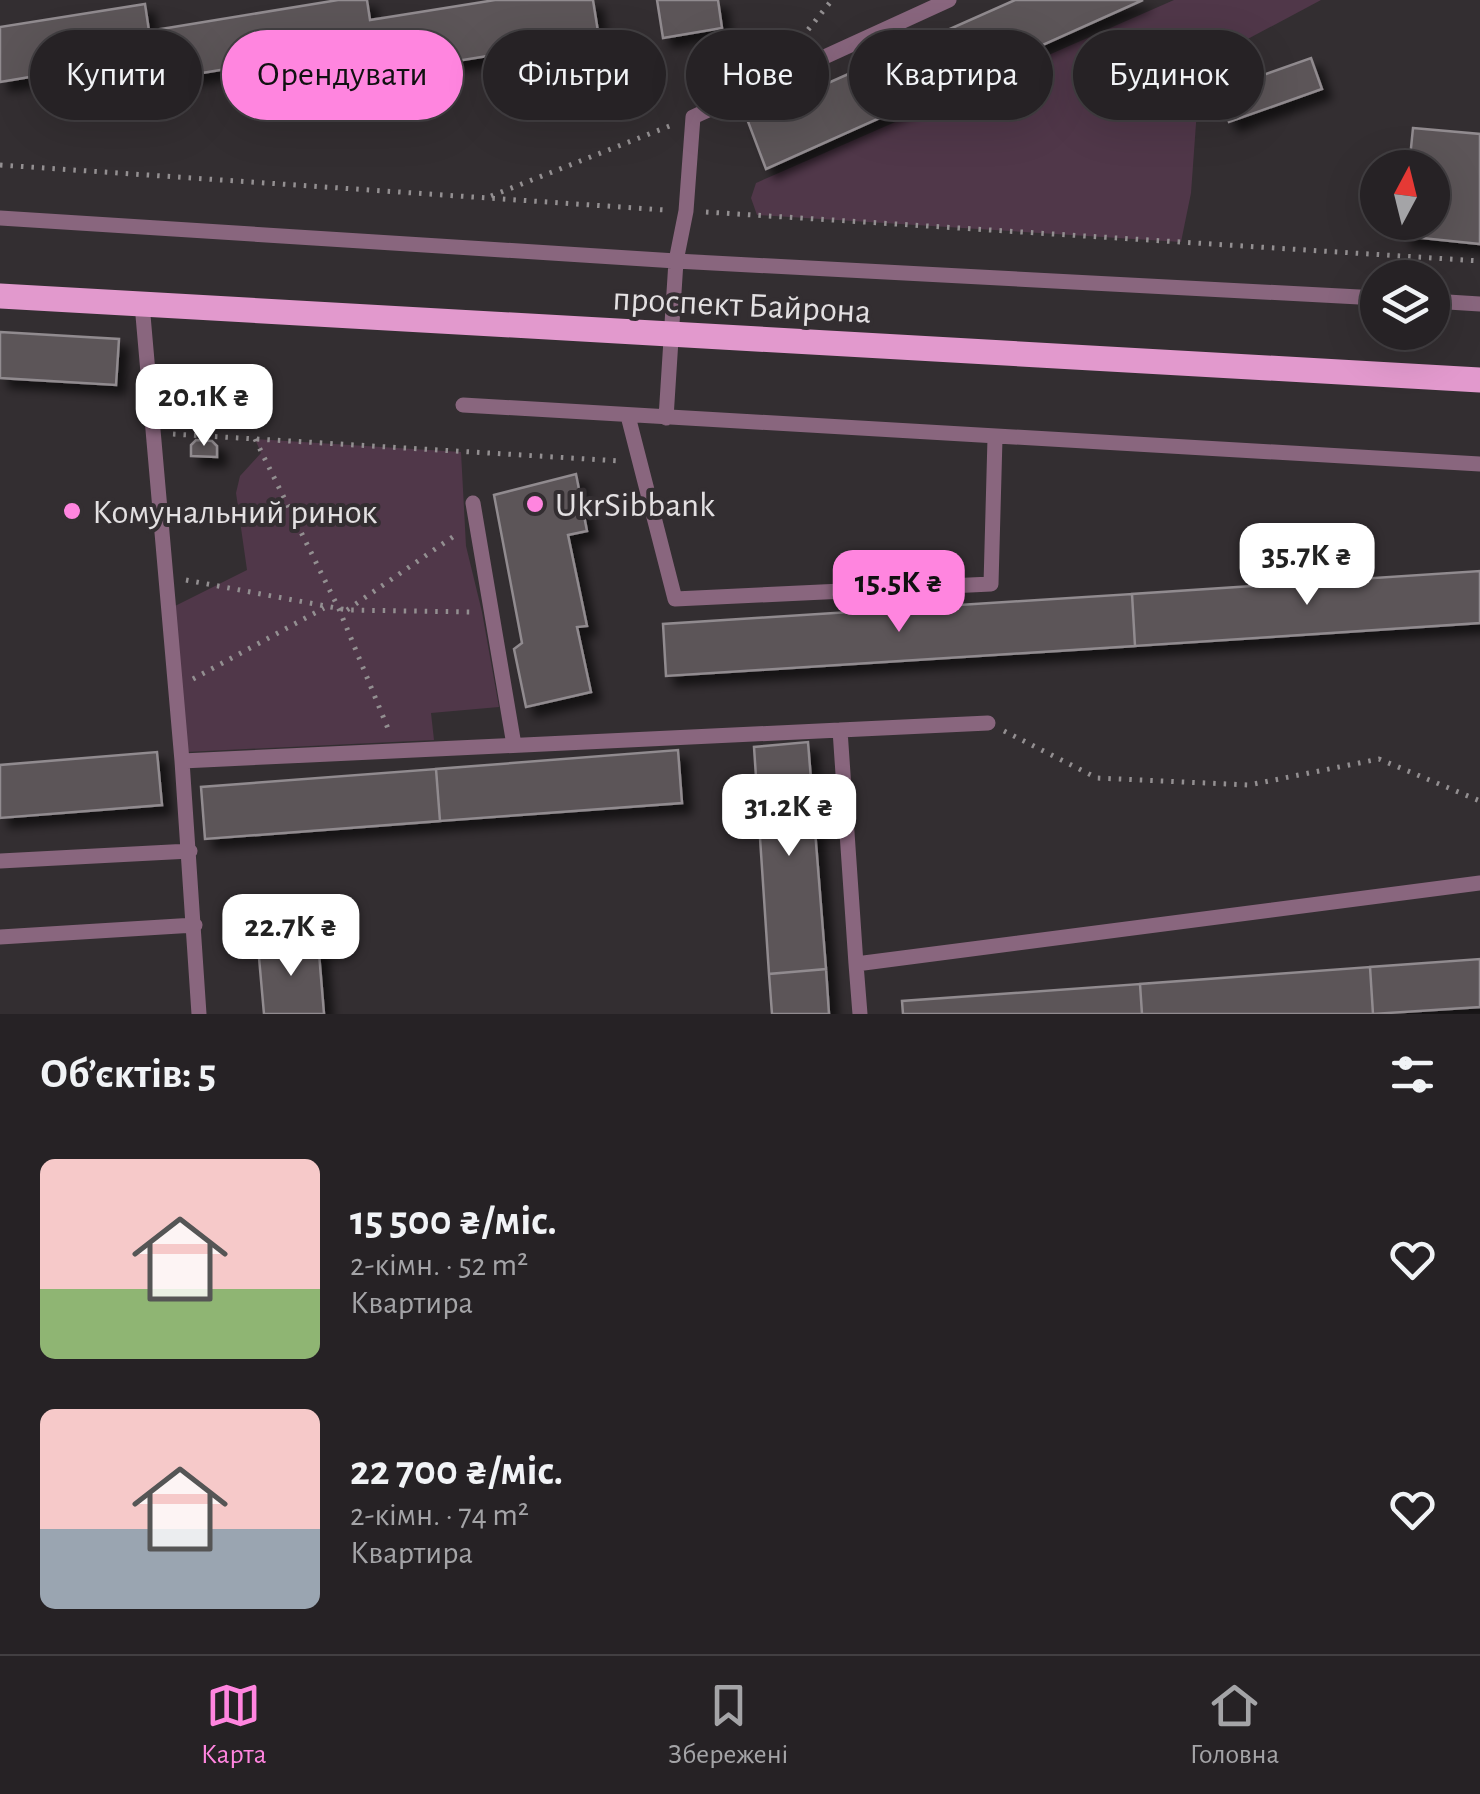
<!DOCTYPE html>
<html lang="uk">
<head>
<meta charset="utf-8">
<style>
  body { margin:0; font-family:"Alegreya Sans",sans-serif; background:#322f32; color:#f1f3f6; height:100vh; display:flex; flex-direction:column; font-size:38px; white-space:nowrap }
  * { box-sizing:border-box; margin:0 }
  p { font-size:32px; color:#a4a4a7 }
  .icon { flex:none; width:55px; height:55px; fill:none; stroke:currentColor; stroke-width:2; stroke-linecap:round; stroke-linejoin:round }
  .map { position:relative; height:1014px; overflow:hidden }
  .drawer { display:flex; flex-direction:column; background:#262225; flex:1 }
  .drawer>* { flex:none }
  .hud { position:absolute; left:30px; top:30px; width:1420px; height:90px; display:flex; gap:20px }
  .needle { width:65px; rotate:7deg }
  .buttons { position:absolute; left:1360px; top:150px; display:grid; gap:20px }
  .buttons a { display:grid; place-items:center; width:90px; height:90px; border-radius:50%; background:#262225; box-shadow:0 10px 40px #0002,0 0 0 2px #423f42; font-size:50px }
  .price { position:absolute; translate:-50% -85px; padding:0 22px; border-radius:20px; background:#fff; color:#222; font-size:32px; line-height:65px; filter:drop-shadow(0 2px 5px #0008) }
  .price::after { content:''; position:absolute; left:50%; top:60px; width:30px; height:22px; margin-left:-15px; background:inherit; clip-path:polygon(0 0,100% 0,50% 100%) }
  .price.current { background:#ff85df; color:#111 }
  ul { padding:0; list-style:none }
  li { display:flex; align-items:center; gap:30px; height:250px; padding:0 40px }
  li span { display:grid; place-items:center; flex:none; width:280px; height:200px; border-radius:15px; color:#555 }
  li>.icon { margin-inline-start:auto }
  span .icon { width:120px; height:120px; fill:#fffc; stroke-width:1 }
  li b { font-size:42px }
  h2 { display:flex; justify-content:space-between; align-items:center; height:120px; padding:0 40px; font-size:42px }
  .tag { padding:0 35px; border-radius:45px; background:#262225; box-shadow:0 10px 40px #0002,0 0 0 2px #423f42; font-size:35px; line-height:90px }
  .tag.current { background:#ff85df; color:#111 }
  .tabs { display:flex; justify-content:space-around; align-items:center; height:140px; border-top:2px solid #423f42; background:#262225; font-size:28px; color:#a4a4a7 }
  .tabs a { display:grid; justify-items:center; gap:5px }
  .tabs .current { color:#ff85df }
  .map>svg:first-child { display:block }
  .green { fill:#503749 }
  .building { fill:#5b5559; stroke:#918b8f; stroke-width:2.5; filter:url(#shadow) }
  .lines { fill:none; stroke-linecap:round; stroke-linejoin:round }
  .path { stroke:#938f91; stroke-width:5; stroke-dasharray:2.5 8; stroke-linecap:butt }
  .lane { stroke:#89667e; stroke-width:15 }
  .primary { stroke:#e299cd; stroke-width:25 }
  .poi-dot { fill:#ff85df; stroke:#332e31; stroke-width:4 }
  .labels { text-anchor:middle; stroke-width:8; stroke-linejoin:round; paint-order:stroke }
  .street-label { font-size:35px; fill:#e3e0e2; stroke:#332e31 }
  .poi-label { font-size:35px; fill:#e3e0e2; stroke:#332e31; text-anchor:start }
</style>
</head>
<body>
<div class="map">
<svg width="1480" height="1014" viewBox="0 0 1480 1014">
  <defs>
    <filter id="shadow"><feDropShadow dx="9" dy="9" stdDeviation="5" flood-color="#0009"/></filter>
  </defs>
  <rect width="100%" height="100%" fill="#332e31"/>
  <path class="green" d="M 1174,0 L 1321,0 L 1214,57 L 1199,82 L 1191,193 L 1181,242 L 757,215 L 751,198 L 756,183 Z
    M 255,439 L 461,452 L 466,546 L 482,612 L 499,707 L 431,713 L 434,740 L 186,752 L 175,606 L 247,570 L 236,493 L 240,476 L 261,453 Z"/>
  <path class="building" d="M 338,0 L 367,0 L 370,20 L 495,0 L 593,0 L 599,38 L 376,74 L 372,45 L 153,81 L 149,57 L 0,82 L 0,27 L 145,4 L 149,31 Z
    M 657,0 L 718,0 L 722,28 L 663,38 Z
    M 1015,0 L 1143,0 L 766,169 L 747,119 Z
    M 1311,58 L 1322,89 L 1229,122 L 1218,91 Z
    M 1413,128 L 1480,134 L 1480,244 L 1402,236 L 1403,222 L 1432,222 L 1432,168 L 1409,168 Z
    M 0,332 L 119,339 L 116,385 L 0,378 Z
    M 196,440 L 212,441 L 217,446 L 217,457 L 191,456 L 191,445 Z
    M 576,474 L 587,531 L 568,535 L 587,626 L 577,627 L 591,692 L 526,707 L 514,649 L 522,643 L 494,495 Z
    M 1480,571 L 1480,623 L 1135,646 L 1132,594 Z
    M 1132,594 L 1135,646 L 666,676 L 663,624 Z
    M 808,742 L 826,969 L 769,974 L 754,747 Z
    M 678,750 L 682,803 L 440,821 L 436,769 Z
    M 157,752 L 162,805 L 0,818 L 0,765 Z
    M 436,769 L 440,821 L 205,839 L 201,787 Z
    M 318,941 L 324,1014 L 264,1014 L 258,946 Z
    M 1480,959 L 1480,1007 L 1373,1014 L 1370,967 Z
    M 1370,967 L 1373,1014 L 1142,1014 L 1140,984 Z
    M 826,969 L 829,1014 L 772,1014 L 769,974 Z
    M 1140,984 L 1142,1014 L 903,1014 L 902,1001 Z"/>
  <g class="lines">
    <path class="path" d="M 795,46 L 832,0
      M 0,165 L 665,210
      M 491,196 L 672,125
      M 706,212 L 1480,261
      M 173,434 L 621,461
      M 255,439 L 339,609 L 389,731
      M 186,580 L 347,610 L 472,612
      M 347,610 L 457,534
      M 193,679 L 324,608
      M 1004,731 L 1097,778 L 1249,785 L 1379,759 L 1480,801"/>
    <path class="lane" d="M 0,218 L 676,261 L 1378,298
      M 1432,301 L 1480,304
      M 142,304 L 182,761 L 840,730
      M 463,405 L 1480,464
      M 628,416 L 675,599 L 991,584 L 995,438
      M 666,418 L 676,261 L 686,211 L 693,117 L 949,0
      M 473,503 L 514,745
      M 182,761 L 199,1014
      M 0,861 L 190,851
      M 0,937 L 195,925
      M 856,964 L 840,730 L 988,723
      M 860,1014 L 856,964 L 1480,883"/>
    <path class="primary" d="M 0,296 L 1480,380"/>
  </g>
  <g class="poi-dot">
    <circle cx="535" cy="504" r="10"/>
    <circle cx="72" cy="511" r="10"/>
  </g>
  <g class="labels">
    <g class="street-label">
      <text transform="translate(742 304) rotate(3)" y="12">проспект Байрона</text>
    </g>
    <g class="poi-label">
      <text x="555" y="516">UkrSibbank</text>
      <text x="92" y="523">Комунальний ринок</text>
    </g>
  </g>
</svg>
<div class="buttons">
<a><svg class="needle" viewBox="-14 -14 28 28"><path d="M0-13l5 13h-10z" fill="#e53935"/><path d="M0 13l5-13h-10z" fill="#a4a4a7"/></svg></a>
<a><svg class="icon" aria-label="layers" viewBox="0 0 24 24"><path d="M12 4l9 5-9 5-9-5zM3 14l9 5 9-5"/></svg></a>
</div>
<b class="price" style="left:204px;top:449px">20.1K ₴</b>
<b class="price" style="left:1307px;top:608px">35.7K ₴</b>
<b class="price current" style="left:899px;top:635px">15.5K ₴</b>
<b class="price" style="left:789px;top:859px">31.2K ₴</b>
<b class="price" style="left:291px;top:979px">22.7K ₴</b>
<div class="hud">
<a class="tag">Купити</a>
<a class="tag current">Орендувати</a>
<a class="tag">Фільтри</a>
<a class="tag">Нове</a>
<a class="tag">Квартира</a>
<a class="tag">Будинок</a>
</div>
</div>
<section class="drawer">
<h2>Об’єктів: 5<svg class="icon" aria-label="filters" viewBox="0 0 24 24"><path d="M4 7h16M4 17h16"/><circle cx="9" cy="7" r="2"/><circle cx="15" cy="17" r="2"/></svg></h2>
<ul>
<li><span style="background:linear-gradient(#f6c9c9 65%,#8fb573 0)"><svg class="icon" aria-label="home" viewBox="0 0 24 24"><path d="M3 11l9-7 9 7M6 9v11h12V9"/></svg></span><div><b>15 500 ₴/міс.</b><p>2-кімн. · 52 m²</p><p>Квартира</p></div><svg class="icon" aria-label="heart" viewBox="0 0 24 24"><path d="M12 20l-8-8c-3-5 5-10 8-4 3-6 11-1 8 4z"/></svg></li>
<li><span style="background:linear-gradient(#f6c9c9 60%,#9aa5b1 0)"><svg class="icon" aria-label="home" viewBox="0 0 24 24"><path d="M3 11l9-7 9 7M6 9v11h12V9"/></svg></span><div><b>22 700 ₴/міс.</b><p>2-кімн. · 74 m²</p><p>Квартира</p></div><svg class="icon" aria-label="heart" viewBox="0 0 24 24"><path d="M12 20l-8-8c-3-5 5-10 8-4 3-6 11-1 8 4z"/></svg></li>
</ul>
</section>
<nav class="tabs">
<a class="current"><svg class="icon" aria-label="map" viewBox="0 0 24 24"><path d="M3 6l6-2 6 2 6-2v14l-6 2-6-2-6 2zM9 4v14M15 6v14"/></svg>Карта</a>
<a><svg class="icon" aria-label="saved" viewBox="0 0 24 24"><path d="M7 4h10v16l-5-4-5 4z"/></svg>Збережені</a>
<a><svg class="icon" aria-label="home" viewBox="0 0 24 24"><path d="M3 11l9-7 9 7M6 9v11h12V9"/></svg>Головна</a>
</nav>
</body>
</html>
